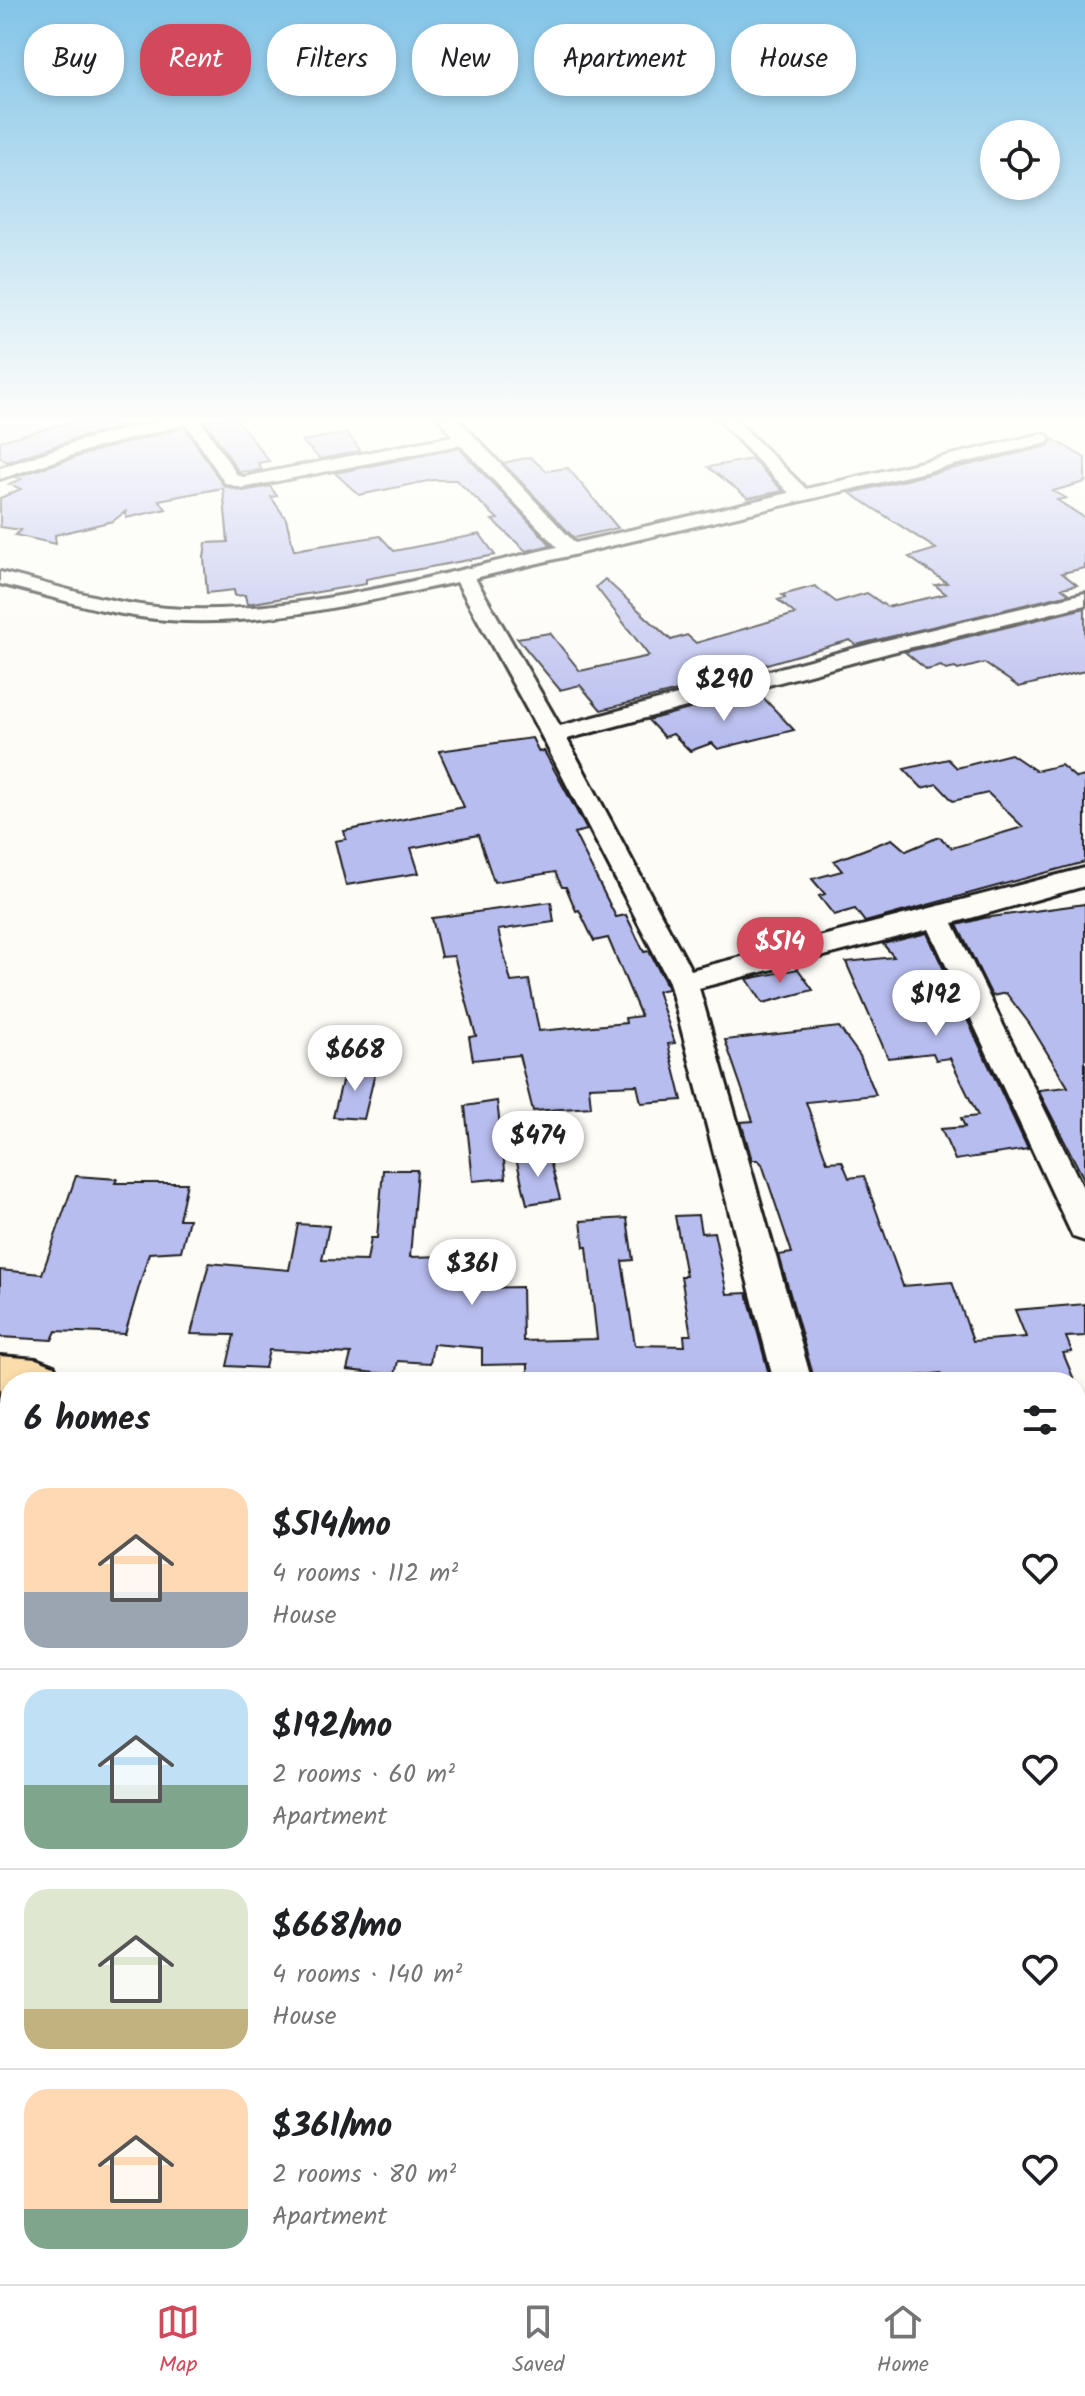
<!DOCTYPE html>
<html lang="en">
<head>
<meta charset="utf-8">
<style>
  body { margin:0; font-family:Kalam,sans-serif; background:#f6f6f6; color:#202124; height:100vh; display:flex; flex-direction:column; font-size:30px; white-space:nowrap }
  * { box-sizing:border-box; margin:0 }
  p { font-size:26px; color:#757577 }
  .icon { flex:none; width:44px; height:44px; fill:none; stroke:currentColor; stroke-width:2; stroke-linecap:round; stroke-linejoin:round }
  .map { position:relative; flex:1; overflow:hidden }
  .panel { position:absolute; left:0px; top:1372px; width:1086px; height:912px; display:flex; flex-direction:column; background:#fff; border-radius:32px 32px 0 0; box-shadow:0 4px 12px #0003 }
  .panel>* { flex:none }
  .hud { position:absolute; left:24px; top:24px; width:1038px; height:72px; display:flex; gap:16px }
  .fabs { position:absolute; left:980px; top:120px; display:grid; gap:16px }
  .fabs a { display:grid; place-items:center; width:80px; height:80px; border-radius:50%; background:#fff; box-shadow:0 4px 12px #0003; font-size:40px }
  .price { position:absolute; translate:-50% -68px; padding:0 18px; border-radius:28px; background:#fff; color:#222; font-size:26px; line-height:52px; filter:drop-shadow(0 2px 4px #0008) }
  .price::after { content:''; position:absolute; left:50%; top:48px; width:24px; height:18px; margin-left:-12px; background:inherit; clip-path:polygon(0 0,100% 0,50% 100%) }
  .price.on { background:#d1495b; color:#fff }
  ul { padding:0; list-style:none }
  li { display:flex; align-items:center; gap:24px; height:200px; padding:0 24px }
  li+li { border-top:2px solid #e0e0e0 }
  li span { display:grid; place-items:center; flex:none; width:224px; height:160px; border-radius:24px; color:#555 }
  li>.icon { margin-inline-start:auto }
  span .icon { width:96px; height:96px; fill:#fffc; stroke-width:1 }
  li b { font-size:34px }
  h2 { display:flex; justify-content:space-between; align-items:center; height:96px; padding:0 24px; font-size:34px }
  .tag { padding:0 28px; border-radius:32px; background:#fff; box-shadow:0 4px 12px #0003; font-size:28px; line-height:72px }
  .tag.on { background:#d1495b; color:#fff }
  .menu { display:flex; justify-content:space-around; align-items:center; height:112px; border-top:2px solid #e0e0e0; background:#fff; font-size:22px; color:#757577 }
  .menu a { display:grid; justify-items:center; gap:4px }
  .menu .on { color:#d1495b }
  .map>svg:first-child { display:block }
  .built { fill:#e8e9f5 }
  .building { fill:#b8bdef; stroke:#1c1c1c; stroke-width:2 }
  .lines { fill:none; stroke-linecap:round; stroke-linejoin:round }
  .street-casing { stroke:#1c1c1c; stroke-width:6 }
  .highway-casing { stroke:#1c1c1c; stroke-width:6 }
  .street { fill:#fdfcf7; fill-rule:evenodd }
  .highway { fill:#fbddab; fill-rule:evenodd }
</style>
</head>
<body>
<div class="map">
<svg width="1085" height="2284" viewBox="0 0 1085 2284">
  <rect width="100%" height="100%" fill="#fdfcf7"/>
  <filter id="ink" filterUnits="userSpaceOnUse"><feTurbulence type="fractalNoise" baseFrequency=".0125" numOctaves="2"/><feDisplacementMap in="SourceGraphic" scale="16" xChannelSelector="R" yChannelSelector="G"/><feConvolveMatrix kernelMatrix="1 2 1 2 8 2 1 2 1" color-interpolation-filters="sRGB"/></filter>
  <g filter="url(#ink)">
    <path class="built" d="M 0,418 L 174,418 L 0,464 Z"/>
    <path class="building" d="M 86,418 L 157,418 L 78,438 L 7,462 L 0,457 L 0,441 Z
      M 203,418 L 236,418 L 269,461 L 258,463 L 262,470 L 239,472 Z
      M 185,427 L 224,486 L 243,491 L 270,486 L 277,496 L 271,497 L 286,519 L 294,550 L 380,536 L 394,551 L 480,534 L 495,555 L 366,579 L 366,584 L 247,604 L 245,595 L 235,596 L 234,590 L 207,593 L 204,558 L 206,543 L 228,542 L 223,488 L 159,500 L 166,509 L 126,518 L 126,511 L 113,521 L 55,535 L 56,544 L 15,535 L 21,530 L 0,527 L 0,498 L 21,489 L 9,484 L 21,479 L 15,477 L 92,452 Z
      M 347,433 L 361,451 L 320,459 L 302,441 Z
      M 1053,439 L 1085,458 L 1085,482 L 1053,491 L 1066,498 L 1057,500 L 1085,518 L 1085,568 L 1062,573 L 1077,585 L 1062,588 L 1070,594 L 856,645 L 850,640 L 739,672 L 742,675 L 601,710 L 580,685 L 560,690 L 517,638 L 550,633 L 580,671 L 649,656 L 596,587 L 605,579 L 671,640 L 687,635 L 696,643 L 795,614 L 778,600 L 785,598 L 782,595 L 815,586 L 836,602 L 867,593 L 887,607 L 946,594 L 935,585 L 947,583 L 909,557 L 936,549 L 850,493 L 1048,446 Z
      M 459,448 L 551,545 L 526,551 L 492,520 L 498,519 L 456,480 L 433,480 L 359,495 L 335,473 Z
      M 530,457 L 546,471 L 568,468 L 618,528 L 574,538 L 503,463 Z
      M 752,459 L 783,491 L 748,498 L 708,467 Z
      M 1085,608 L 1085,671 L 1019,687 L 984,663 L 958,670 L 955,668 L 946,670 L 941,666 L 927,670 L 905,652 Z
      M 757,691 L 794,730 L 718,749 L 712,743 L 690,751 L 673,734 L 664,737 L 648,720 Z
      M 532,738 L 539,752 L 544,751 L 587,830 L 574,833 L 616,917 L 626,915 L 644,952 L 649,951 L 666,984 L 668,989 L 657,991 L 675,1043 L 668,1044 L 682,1100 L 641,1103 L 637,1085 L 589,1087 L 591,1107 L 533,1111 L 519,1055 L 473,1060 L 469,1037 L 476,1036 L 454,956 L 441,957 L 432,918 L 551,902 L 554,922 L 498,930 L 511,982 L 529,980 L 539,1031 L 626,1023 L 625,1018 L 641,1016 L 608,938 L 594,941 L 579,910 L 576,911 L 566,887 L 562,887 L 555,872 L 494,882 L 478,835 L 411,848 L 419,873 L 346,885 L 335,841 L 346,839 L 344,831 L 464,807 L 439,751 Z
      M 1011,754 L 1036,771 L 1061,765 L 1076,778 L 1085,776 L 1085,862 L 865,922 L 855,909 L 834,915 L 819,896 L 825,894 L 812,879 L 842,871 L 834,861 L 892,839 L 906,851 L 939,837 L 952,848 L 1023,827 L 988,793 L 953,801 L 937,784 L 922,788 L 904,769 L 948,759 L 957,768 Z
      M 1085,904 L 1085,1181 L 1038,1090 L 1068,1087 L 1029,1023 L 1006,993 L 992,996 L 957,925 L 984,918 Z
      M 927,933 L 959,1002 L 1028,1149 L 955,1160 L 941,1129 L 965,1127 L 961,1118 L 978,1116 L 950,1058 L 936,1060 L 933,1053 L 888,1058 L 846,962 L 894,957 L 883,944 Z
      M 798,969 L 813,990 L 763,1003 L 747,979 Z
      M 839,1027 L 860,1056 L 876,1095 L 806,1102 L 827,1162 L 842,1161 L 849,1178 L 864,1176 L 903,1286 L 952,1282 L 973,1341 L 1026,1337 L 1015,1310 L 1085,1304 L 1085,1336 L 1066,1337 L 1072,1352 L 1063,1353 L 1075,1382 L 944,1382 L 941,1373 L 862,1382 L 815,1382 L 779,1255 L 792,1253 L 762,1164 L 758,1160 L 752,1160 L 741,1122 L 753,1121 L 725,1040 Z
      M 346,1066 L 376,1069 L 364,1119 L 333,1117 Z
      M 497,1101 L 506,1178 L 473,1181 L 465,1106 Z
      M 548,1153 L 560,1199 L 527,1204 L 516,1158 Z
      M 383,1170 L 417,1170 L 410,1257 L 480,1255 L 481,1288 L 522,1287 L 523,1341 L 597,1339 L 587,1247 L 584,1247 L 581,1221 L 627,1218 L 633,1260 L 622,1261 L 635,1345 L 685,1346 L 684,1335 L 691,1335 L 681,1276 L 686,1276 L 675,1216 L 698,1215 L 701,1233 L 714,1232 L 727,1294 L 747,1293 L 771,1382 L 657,1382 L 559,1377 L 528,1379 L 528,1364 L 482,1365 L 482,1348 L 433,1344 L 430,1363 L 398,1361 L 395,1375 L 347,1370 L 351,1354 L 269,1350 L 265,1368 L 227,1366 L 234,1335 L 191,1334 L 209,1263 L 289,1270 L 298,1224 L 329,1226 L 322,1260 L 367,1261 L 371,1238 L 377,1238 Z
      M 76,1176 L 117,1179 L 115,1183 L 187,1183 L 179,1219 L 189,1219 L 181,1251 L 149,1253 L 125,1334 L 56,1331 L 52,1340 L 0,1337 L 0,1270 L 42,1274 Z"/>
    <g class="lines">
      <defs>
        <path id="street" d="M 169,418 L 199,418 L 237,475 L 243,477 L 453,436 L 440,418 L 457,418 L 575,543 L 789,493 L 717,418 L 734,418 L 806,489 L 1041,434 L 1047,435 L 1050,439 L 1047,443 L 475,578 L 560,726 L 878,642 L 1085,593 L 1085,605 L 892,652 L 567,739 L 691,970 L 1085,868 L 1085,886 L 953,923 L 1085,1192 L 1085,1241 L 1073,1237 L 929,929 L 699,988 L 812,1382 L 774,1382 L 669,982 L 541,735 L 457,582 C 362,602 265,627 167,620 C 111,616 54,597 0,584 L 0,572 C 54,585 111,604 167,608 C 292,617 436,575 557,547 L 460,445 L 242,488 L 225,483 L 186,424 L 91,449 L 0,479 L 0,468 L 79,441 Z
          M 1076,2196 L 1085,2199 L 1085,2266 L 1076,2262 Z"/>
        <path id="highway" d="M 0,1356 L 36,1359 L 54,1366 L 61,1382 L 10,1382 L 10,1403 L 0,1402 Z
          M 1076,1452 L 1085,1453 L 1085,1505 L 1076,1504 Z"/>
      </defs>
      <use href="#street" class="street-casing"/>
      <use href="#highway" class="highway-casing"/>
      <use href="#street" class="street"/>
      <use href="#highway" class="highway"/>
    </g>
  </g>
  <linearGradient id="sky" x2="0" y2="1"><stop stop-color="#83c4e8"/><stop offset="0.57" stop-color="#fefefb"/><stop offset="1" stop-color="#fefefb" stop-opacity="0"/></linearGradient>
  <rect width="1085" height="738" fill="url(#sky)"/>
</svg>
<div class="fabs">
<a><svg class="icon" aria-label="locate" viewBox="0 0 24 24"><circle cx="12" cy="12" r="6"/><path d="M12 2v4M12 18v4M2 12h4M18 12h4"/></svg></a>
</div>
<b class="price" style="left:724px;top:723px">$290</b>
<b class="price on" style="left:780px;top:985px">$514</b>
<b class="price" style="left:936px;top:1038px">$192</b>
<b class="price" style="left:355px;top:1093px">$668</b>
<b class="price" style="left:538px;top:1179px">$474</b>
<b class="price" style="left:472px;top:1307px">$361</b>
<div class="hud">
<a class="tag">Buy</a>
<a class="tag on">Rent</a>
<a class="tag">Filters</a>
<a class="tag">New</a>
<a class="tag">Apartment</a>
<a class="tag">House</a>
</div>
<section class="panel">
<h2>6 homes<svg class="icon" aria-label="filters" viewBox="0 0 24 24"><path d="M4 7h16M4 17h16"/><circle cx="9" cy="7" r="2"/><circle cx="15" cy="17" r="2"/></svg></h2>
<ul>
<li><span style="background:linear-gradient(#ffd9b3 65%,#9aa5b1 0)"><svg class="icon" aria-label="home" viewBox="0 0 24 24"><path d="M3 11l9-7 9 7M6 9v11h12V9"/></svg></span><div><b>$514/mo</b><p>4 rooms · 112 m²</p><p>House</p></div><svg class="icon" aria-label="heart" viewBox="0 0 24 24"><path d="M12 20l-8-8c-3-5 5-10 8-4 3-6 11-1 8 4z"/></svg></li>
<li><span style="background:linear-gradient(#bfe0f5 60%,#7fa58c 0)"><svg class="icon" aria-label="home" viewBox="0 0 24 24"><path d="M3 11l9-7 9 7M6 9v11h12V9"/></svg></span><div><b>$192/mo</b><p>2 rooms · 60 m²</p><p>Apartment</p></div><svg class="icon" aria-label="heart" viewBox="0 0 24 24"><path d="M12 20l-8-8c-3-5 5-10 8-4 3-6 11-1 8 4z"/></svg></li>
<li><span style="background:linear-gradient(#dfe7d0 75%,#c2b280 0)"><svg class="icon" aria-label="home" viewBox="0 0 24 24"><path d="M3 11l9-7 9 7M6 9v11h12V9"/></svg></span><div><b>$668/mo</b><p>4 rooms · 140 m²</p><p>House</p></div><svg class="icon" aria-label="heart" viewBox="0 0 24 24"><path d="M12 20l-8-8c-3-5 5-10 8-4 3-6 11-1 8 4z"/></svg></li>
<li><span style="background:linear-gradient(#ffd9b3 75%,#7fa58c 0)"><svg class="icon" aria-label="home" viewBox="0 0 24 24"><path d="M3 11l9-7 9 7M6 9v11h12V9"/></svg></span><div><b>$361/mo</b><p>2 rooms · 80 m²</p><p>Apartment</p></div><svg class="icon" aria-label="heart" viewBox="0 0 24 24"><path d="M12 20l-8-8c-3-5 5-10 8-4 3-6 11-1 8 4z"/></svg></li>
</ul>
</section>
</div>
<nav class="menu">
<a class="on"><svg class="icon" aria-label="map" viewBox="0 0 24 24"><path d="M3 6l6-2 6 2 6-2v14l-6 2-6-2-6 2zM9 4v14M15 6v14"/></svg>Map</a>
<a><svg class="icon" aria-label="saved" viewBox="0 0 24 24"><path d="M7 4h10v16l-5-4-5 4z"/></svg>Saved</a>
<a><svg class="icon" aria-label="home" viewBox="0 0 24 24"><path d="M3 11l9-7 9 7M6 9v11h12V9"/></svg>Home</a>
</nav>
</body>
</html>
